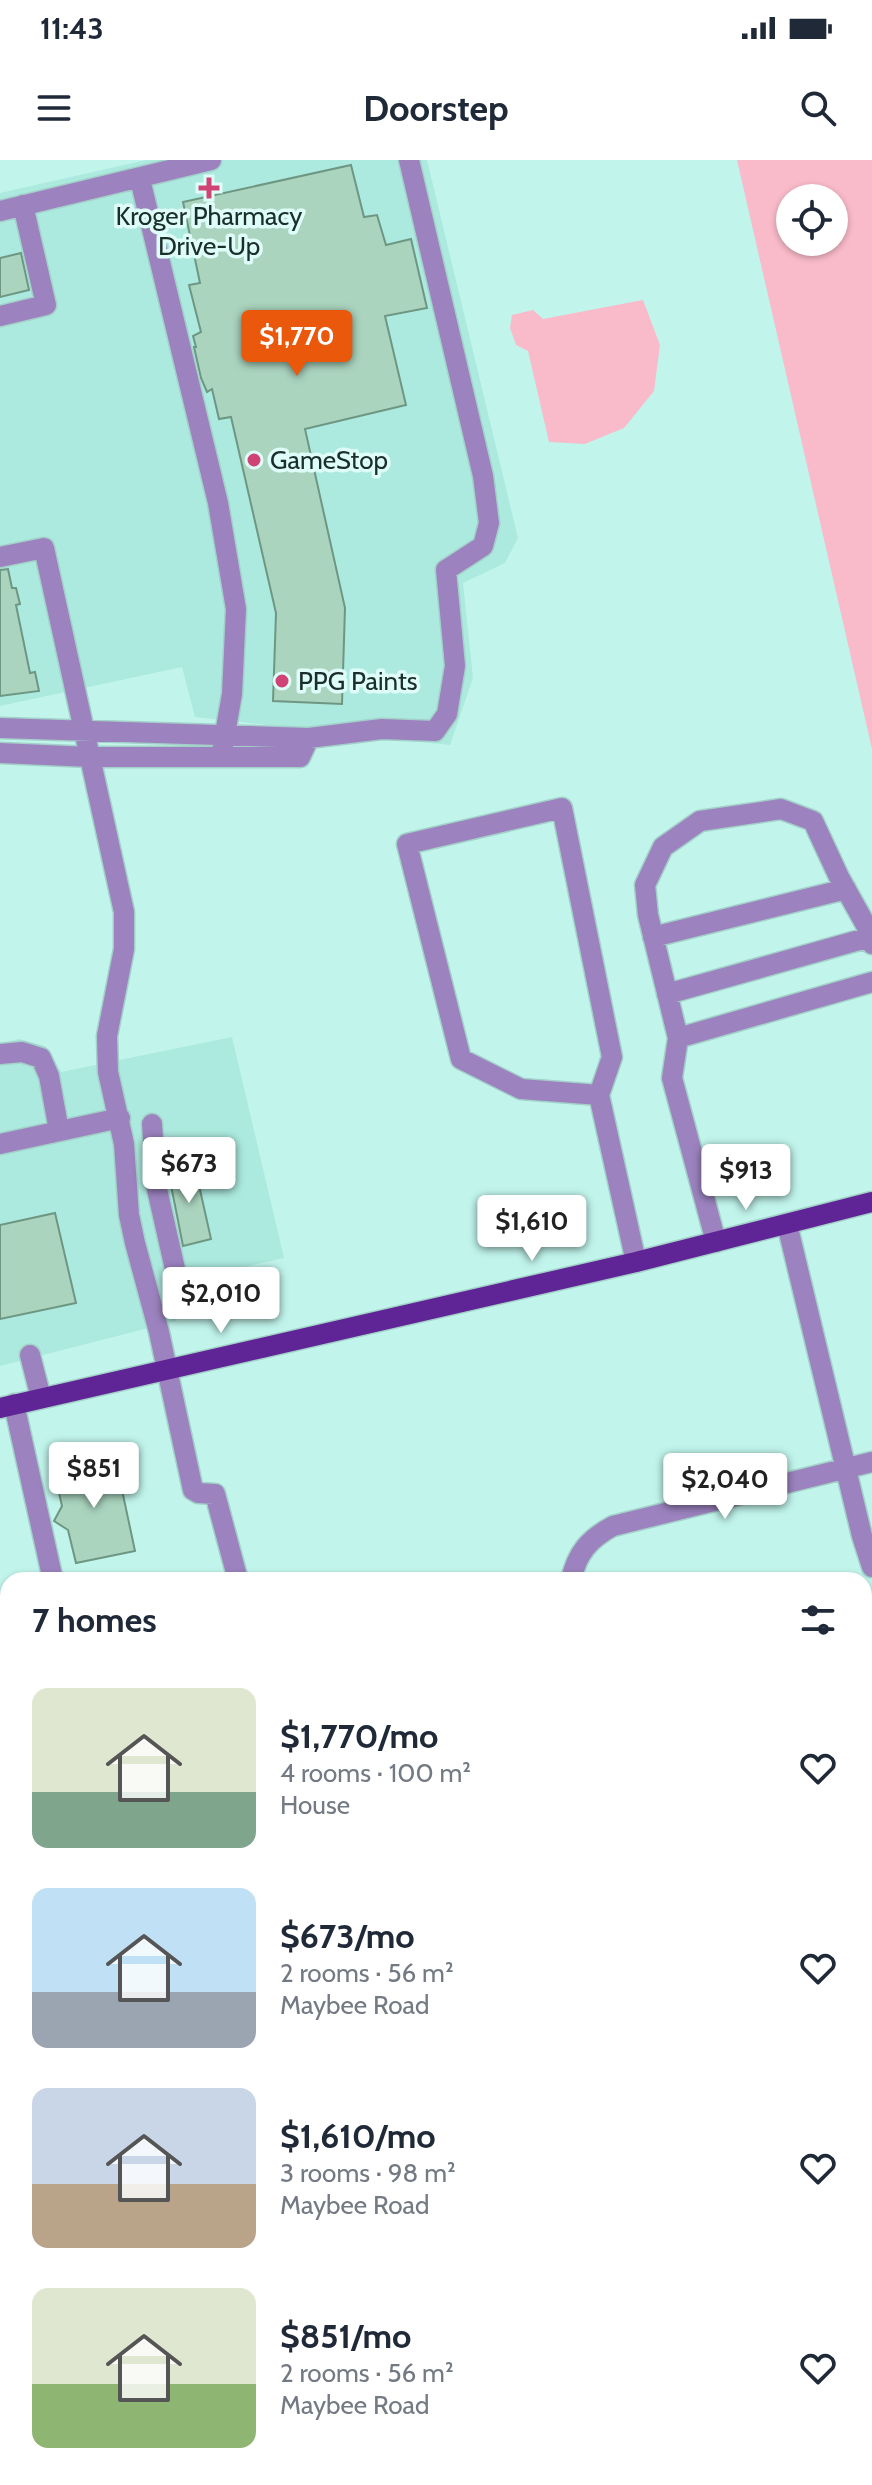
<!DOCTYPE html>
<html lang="en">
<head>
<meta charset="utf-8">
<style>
  body { margin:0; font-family:Cabin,sans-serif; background:#f6f6f7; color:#1f2937; height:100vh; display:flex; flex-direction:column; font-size:30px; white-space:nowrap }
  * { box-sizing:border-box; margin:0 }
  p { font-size:26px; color:#747a83 }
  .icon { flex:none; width:44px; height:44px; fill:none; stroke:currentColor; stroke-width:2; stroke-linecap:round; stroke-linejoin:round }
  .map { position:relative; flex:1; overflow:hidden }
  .side { position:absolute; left:0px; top:1412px; width:872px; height:914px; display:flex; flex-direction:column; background:#fff; border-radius:24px 24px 0 0; box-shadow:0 2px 6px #0004 }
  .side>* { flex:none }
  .fabs { position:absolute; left:776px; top:24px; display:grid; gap:16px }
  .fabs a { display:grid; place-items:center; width:72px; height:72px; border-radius:50%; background:#fff; box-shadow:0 2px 6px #0004; font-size:40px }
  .price { position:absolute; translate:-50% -68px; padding:0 18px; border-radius:8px; background:#fff; color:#222; font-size:26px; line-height:52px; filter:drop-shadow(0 2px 4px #0008) }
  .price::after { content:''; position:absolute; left:50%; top:48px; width:24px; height:18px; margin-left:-12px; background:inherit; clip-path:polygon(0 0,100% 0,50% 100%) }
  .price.current { background:#ea580c; color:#fff }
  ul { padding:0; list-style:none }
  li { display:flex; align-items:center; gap:24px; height:200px; padding:0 32px }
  li span { display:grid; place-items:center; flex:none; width:224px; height:160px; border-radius:16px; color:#555 }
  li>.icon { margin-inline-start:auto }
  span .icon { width:96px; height:96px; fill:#fffc; stroke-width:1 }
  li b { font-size:34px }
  h2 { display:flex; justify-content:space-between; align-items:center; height:96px; padding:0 32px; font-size:34px }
  .status { display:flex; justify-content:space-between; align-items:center; height:56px; padding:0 40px; background:#fff; direction:ltr }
  .status svg { height:22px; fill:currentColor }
  header { display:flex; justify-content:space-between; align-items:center; height:104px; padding:0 32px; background:#fff; font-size:36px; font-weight:700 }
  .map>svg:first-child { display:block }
  .built { fill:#ace9de }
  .green { fill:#f9bac9; fill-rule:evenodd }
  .building { fill:#aad4be; stroke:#6e9783; stroke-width:2 }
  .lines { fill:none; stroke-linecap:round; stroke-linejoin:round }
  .minor-casing { stroke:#a3d1c9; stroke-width:23 }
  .major-casing { stroke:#a3d1c9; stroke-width:23 }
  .minor { stroke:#9c83bf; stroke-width:20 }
  .major { stroke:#5f2495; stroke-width:20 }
  .poi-dot { fill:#d04475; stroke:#dffdf8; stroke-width:3 }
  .labels { text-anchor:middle; stroke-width:7; stroke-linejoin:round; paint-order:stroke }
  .poi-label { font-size:26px; fill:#1a2e2b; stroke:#dffdf8; text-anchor:start }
</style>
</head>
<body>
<div class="status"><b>11:43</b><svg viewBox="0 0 49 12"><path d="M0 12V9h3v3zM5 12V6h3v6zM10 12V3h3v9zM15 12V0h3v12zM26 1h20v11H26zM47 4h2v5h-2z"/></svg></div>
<header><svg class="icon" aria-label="menu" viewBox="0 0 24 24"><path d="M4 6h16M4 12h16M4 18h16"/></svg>Doorstep<svg class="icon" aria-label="search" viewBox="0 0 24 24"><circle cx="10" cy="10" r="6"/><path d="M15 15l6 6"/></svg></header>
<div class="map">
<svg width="872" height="2325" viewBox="0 0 872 2325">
  <rect width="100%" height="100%" fill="#c1f5ec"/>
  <path class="built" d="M 146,0 L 427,0 L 518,378 L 505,403 L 463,423 L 473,518 L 450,585 L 195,557 L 182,507 L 0,546 L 0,33 Z
    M 232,877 L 284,1098 L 166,1125 L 176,1161 L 0,1206 L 0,883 L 19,879 L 45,886 L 61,912 Z"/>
  <path class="green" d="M 737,0 L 872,0 L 872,589 ZM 790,38 L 834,38 L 834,82 L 790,82 Z
    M 643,140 L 660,185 L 654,231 L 624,268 L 585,284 L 549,282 L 528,191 L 516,185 L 510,168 L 512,155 L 533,150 L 543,159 Z"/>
  <path class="building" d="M 351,5 L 364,57 L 377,55 L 386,85 L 411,79 L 427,148 L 385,156 L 406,245 L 305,269 L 345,448 L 342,544 L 273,541 L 276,453 L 231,257 L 219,259 L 212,229 L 207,232 L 201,218 L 194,187 L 196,187 L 193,176 L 201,172 L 189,125 L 200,123 L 183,42 Z
    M 21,93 L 29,130 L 0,137 L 0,98 Z
    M 8,409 L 12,428 L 16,428 L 20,444 L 16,445 L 30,513 L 35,512 L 39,531 L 0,536 L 0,410 Z
    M 194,1003 L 211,1079 L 183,1086 L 168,1010 Z
    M 55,1053 L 76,1143 L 0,1159 L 0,1065 Z
    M 115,1297 L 135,1391 L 76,1403 L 68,1370 L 54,1361 L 62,1346 L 54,1311 Z"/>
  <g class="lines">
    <defs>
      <path id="minor" d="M 140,19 L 218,343 L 236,449 L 232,534 L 221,597
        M 0,51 L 211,0
        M 0,156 L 46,145 L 23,45
        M 0,397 L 44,388 L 124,752 L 124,789 L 107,876 L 108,912 L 124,984 L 129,1055 L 135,1083 L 159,1172 L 193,1330 L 198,1333 L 215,1334 L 238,1420
        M 0,568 L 309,578 L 382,569 L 435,571 L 447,554 L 455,506 L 446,410 L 483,386 L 489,363 L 483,316 L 409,0
        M 0,593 L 90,597 L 300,597 L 309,578
        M 653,777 L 846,729
        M 667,834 L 870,777
        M 678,878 L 872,822
        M 0,894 L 22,892 L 41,898 L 49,916 L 59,971
        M 599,935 L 612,897 L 562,648 L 407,684 L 461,899 L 521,929 L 599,935 L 636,1102
        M 152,964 L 156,1025 L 175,1109
        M 0,984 L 120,958
        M 787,1064 L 862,1376 L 872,1407
        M 716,1082 L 672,918 L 678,878 L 648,755 L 645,725 L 663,687 L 700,661 L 781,649 L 813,661 L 839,717 L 868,769 L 872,784
        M 30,1195 L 41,1238
        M 14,1244 L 53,1420
        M 571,1420 C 577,1393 589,1379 613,1366 L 872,1302
        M 0,1452 L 8,1450
        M 0,2056 L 8,2090
        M 62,2318 L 63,2325
        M 783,2318 L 785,2325"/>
      <path id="major" d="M 0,1248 L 636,1102 L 872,1042"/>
    </defs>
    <use href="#minor" class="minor-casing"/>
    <use href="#major" class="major-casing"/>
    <use href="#minor" class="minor"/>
    <use href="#major" class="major"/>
  </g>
  <g class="poi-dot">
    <path d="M205 16h8v8h8v8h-8v8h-8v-8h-8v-8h8z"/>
    <circle cx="254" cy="300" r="8"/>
    <circle cx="282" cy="521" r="8"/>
  </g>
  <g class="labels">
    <g class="poi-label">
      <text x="209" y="65" text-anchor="middle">Kroger Pharmacy<tspan x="209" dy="30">Drive-Up</tspan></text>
      <text x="270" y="309">GameStop</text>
      <text x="298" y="530">PPG Paints</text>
    </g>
  </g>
</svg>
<div class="fabs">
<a><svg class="icon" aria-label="locate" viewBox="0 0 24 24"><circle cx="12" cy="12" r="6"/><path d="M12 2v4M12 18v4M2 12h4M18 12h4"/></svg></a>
</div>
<b class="price current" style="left:297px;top:218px">$1,770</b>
<b class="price" style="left:189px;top:1045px">$673</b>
<b class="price" style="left:746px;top:1052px">$913</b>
<b class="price" style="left:532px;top:1103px">$1,610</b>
<b class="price" style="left:221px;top:1175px">$2,010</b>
<b class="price" style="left:94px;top:1350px">$851</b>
<b class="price" style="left:725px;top:1361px">$2,040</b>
<section class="side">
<h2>7 homes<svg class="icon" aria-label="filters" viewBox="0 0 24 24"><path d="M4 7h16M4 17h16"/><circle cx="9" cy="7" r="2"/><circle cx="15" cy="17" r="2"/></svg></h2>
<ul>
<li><span style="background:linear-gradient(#dfe7d0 65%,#7fa58c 0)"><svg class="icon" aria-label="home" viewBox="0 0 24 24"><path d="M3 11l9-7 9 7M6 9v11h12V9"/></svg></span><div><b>$1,770/mo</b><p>4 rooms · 100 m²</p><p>House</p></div><svg class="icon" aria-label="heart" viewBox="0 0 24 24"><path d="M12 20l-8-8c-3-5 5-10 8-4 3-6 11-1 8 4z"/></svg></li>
<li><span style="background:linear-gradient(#bfe0f5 65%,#9aa5b1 0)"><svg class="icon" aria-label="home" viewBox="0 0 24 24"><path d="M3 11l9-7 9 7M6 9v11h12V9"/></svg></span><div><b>$673/mo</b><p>2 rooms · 56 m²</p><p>Maybee Road</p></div><svg class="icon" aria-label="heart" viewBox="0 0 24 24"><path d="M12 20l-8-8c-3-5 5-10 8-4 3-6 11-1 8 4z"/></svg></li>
<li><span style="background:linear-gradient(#c9d6e8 60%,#b9a48a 0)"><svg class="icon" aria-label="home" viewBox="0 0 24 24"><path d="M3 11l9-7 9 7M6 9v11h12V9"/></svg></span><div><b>$1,610/mo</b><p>3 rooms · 98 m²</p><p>Maybee Road</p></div><svg class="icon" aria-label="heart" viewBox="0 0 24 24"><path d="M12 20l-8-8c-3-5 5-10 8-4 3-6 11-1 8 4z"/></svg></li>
<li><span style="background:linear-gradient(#dfe7d0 60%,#8fb573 0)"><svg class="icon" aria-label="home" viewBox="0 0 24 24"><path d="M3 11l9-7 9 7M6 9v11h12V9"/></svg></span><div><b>$851/mo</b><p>2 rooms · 56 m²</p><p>Maybee Road</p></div><svg class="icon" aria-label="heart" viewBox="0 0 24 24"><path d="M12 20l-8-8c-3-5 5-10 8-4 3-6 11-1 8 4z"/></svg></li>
</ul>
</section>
</div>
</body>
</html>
